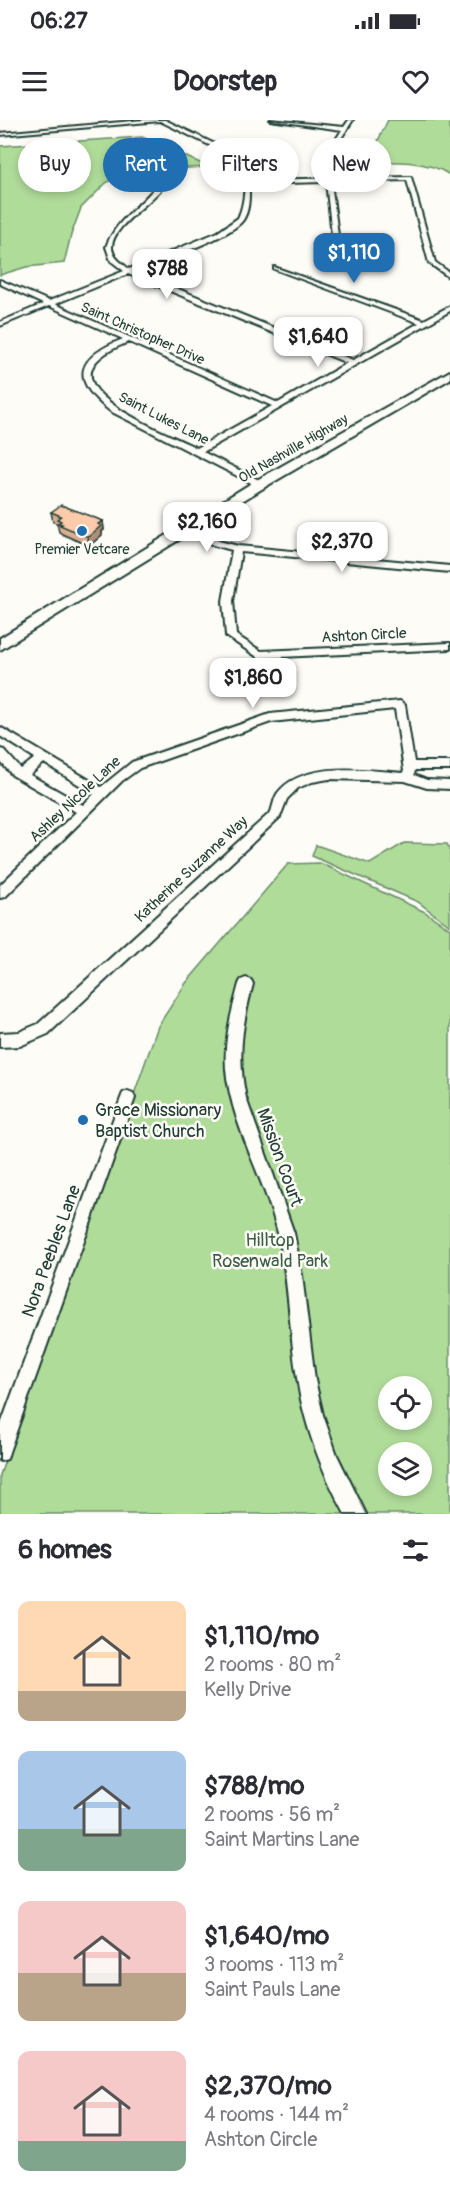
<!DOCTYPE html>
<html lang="en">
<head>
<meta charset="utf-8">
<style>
  body { margin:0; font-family:Pangolin,sans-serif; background:#f7f7f7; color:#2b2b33; height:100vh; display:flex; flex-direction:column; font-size:22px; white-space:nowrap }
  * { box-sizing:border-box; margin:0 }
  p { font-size:20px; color:#7c7c81 }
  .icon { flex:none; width:33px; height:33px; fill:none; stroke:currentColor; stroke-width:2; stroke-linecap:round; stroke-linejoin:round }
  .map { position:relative; height:1394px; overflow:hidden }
  .side { display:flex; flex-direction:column; background:#fff; flex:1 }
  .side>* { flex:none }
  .guide { position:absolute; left:18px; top:18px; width:414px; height:54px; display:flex; gap:12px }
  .buttons { position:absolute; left:378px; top:1256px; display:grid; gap:12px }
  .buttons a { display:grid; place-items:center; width:54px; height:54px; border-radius:50%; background:#fff; box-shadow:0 3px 9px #0003; font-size:30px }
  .price { position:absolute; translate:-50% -51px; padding:0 14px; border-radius:12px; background:#fff; color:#222; font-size:20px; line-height:39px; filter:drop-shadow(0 2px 3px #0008) }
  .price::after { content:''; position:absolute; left:50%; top:36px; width:18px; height:14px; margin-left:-9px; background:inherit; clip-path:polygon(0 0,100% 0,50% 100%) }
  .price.active { background:#1f6fb2; color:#fff }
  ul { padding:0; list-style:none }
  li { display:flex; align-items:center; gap:18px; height:150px; padding:0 18px }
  li span { display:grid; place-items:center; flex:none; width:168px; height:120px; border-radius:12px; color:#555 }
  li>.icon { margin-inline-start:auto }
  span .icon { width:72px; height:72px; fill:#fffc; stroke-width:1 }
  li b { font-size:26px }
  h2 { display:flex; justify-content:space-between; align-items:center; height:72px; padding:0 18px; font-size:26px }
  .chip { padding:0 21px; border-radius:27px; background:#fff; box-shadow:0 3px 9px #0003; font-size:21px; line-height:54px }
  .chip.active { background:#1f6fb2; color:#fff }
  .status { display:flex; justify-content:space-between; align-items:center; height:42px; padding:0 30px; background:#fff; direction:ltr }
  .status svg { height:16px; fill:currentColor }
  header { display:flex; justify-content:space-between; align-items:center; height:78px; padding:0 18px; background:#fff; font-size:27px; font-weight:700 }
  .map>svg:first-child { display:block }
  .green { fill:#b0dc9a; stroke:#688c67; stroke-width:1.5; fill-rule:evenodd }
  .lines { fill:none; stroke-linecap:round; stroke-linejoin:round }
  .street-casing { stroke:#1f3d34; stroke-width:4 }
  .secondary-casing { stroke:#1f3d34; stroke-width:4 }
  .street { fill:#fdfcf7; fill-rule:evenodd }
  .secondary { fill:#fdfcf7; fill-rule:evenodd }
  .wall { fill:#d9af93; stroke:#1f3d34; stroke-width:1.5 }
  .shaded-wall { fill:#b08e78; stroke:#1f3d34; stroke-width:1.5 }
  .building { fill:#fccbab; stroke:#1f3d34; stroke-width:1.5 }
  .poi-dot { fill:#1f6fb2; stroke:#fdfcf7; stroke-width:2 }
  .labels { text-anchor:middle; stroke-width:5; stroke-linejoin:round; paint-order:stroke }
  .far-street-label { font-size:14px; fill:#1f3d34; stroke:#fdfcf7 }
  .far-poi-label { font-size:14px; fill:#1f3d34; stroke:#fdfcf7 }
  .street-label { font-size:15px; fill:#1f3d34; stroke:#fdfcf7 }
  .near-poi-label { font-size:18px; fill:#1f3d34; stroke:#fdfcf7; text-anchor:start }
  .near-street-label { font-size:18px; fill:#1f3d34; stroke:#fdfcf7 }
  .near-park-label { font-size:18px; fill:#3c5d48; stroke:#fdfcf7 }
</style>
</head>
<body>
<div class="status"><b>06:27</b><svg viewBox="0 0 49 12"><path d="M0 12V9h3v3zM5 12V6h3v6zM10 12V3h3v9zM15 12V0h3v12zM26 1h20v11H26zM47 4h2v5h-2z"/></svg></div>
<header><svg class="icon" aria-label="menu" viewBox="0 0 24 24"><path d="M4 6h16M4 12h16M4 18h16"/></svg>Doorstep<svg class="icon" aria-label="heart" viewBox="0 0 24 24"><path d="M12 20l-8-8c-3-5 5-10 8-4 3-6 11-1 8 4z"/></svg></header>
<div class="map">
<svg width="450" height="1394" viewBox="0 0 450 1394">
  <rect width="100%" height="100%" fill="#fdfcf7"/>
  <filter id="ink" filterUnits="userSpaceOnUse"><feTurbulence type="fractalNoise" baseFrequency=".0167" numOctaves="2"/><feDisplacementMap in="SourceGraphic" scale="12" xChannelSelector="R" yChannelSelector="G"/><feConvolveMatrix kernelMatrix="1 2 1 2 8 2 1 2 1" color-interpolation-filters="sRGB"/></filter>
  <g filter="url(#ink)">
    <path class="green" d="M 388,0 L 450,0 L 450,55 C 421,36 376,43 342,43 L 370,37 Z
      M 142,17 L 209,47 L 128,51 L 106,63 L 81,88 L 71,115 L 64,143 L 26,147 L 0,155 L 0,26 Z
      M 404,723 L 447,724 L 450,730 L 450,806 L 418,782 L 312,736 L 316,725 L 370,744 Z
      M 320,743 L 425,792 L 450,809 L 450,1394 L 0,1394 L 0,1355 L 158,906 L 186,863 L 288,744 ZM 388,1266 L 422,1266 L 422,1299 L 388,1299 ZM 388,1332 L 422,1332 L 422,1365 L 388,1365 Z"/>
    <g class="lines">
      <defs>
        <path id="street" d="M 144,0 L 165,0 L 246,39 L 249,46 L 249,60 L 411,57 L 435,142 L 450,153 L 450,158 L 429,143 L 407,60 L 331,62 L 338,115 L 335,117 L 332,115 L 326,62 L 249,64 C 249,75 250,90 243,100 C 230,118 157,142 134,151 L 353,240 L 419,203 L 274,149 L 274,147 L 424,200 L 450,186 L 450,191 L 203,332 L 263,362 L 263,366 L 257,366 L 110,291 C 69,259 77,237 123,219 L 49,186 L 0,206 L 0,202 L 43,184 L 0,164 L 0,160 L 49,181 L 124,151 L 111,141 L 106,127 C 117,95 152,81 165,51 L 161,42 L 165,42 L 171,51 C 169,55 167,60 165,64 C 154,82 111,106 112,128 C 113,138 122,143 129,149 L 218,112 L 238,98 C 245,84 247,57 242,41 L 160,1 L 0,15 L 0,13 ZM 128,154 L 347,243 L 278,283 L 55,184 ZM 129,222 L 272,286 L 197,328 C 157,308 27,261 129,222 Z
          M 270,0 L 344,7 L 349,0 L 353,0 L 332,32 L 329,30 L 342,10 Z
          M 189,405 L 219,421 L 238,426 L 450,446 L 450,452 L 241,432 L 233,481 L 236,515 L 261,531 L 450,523 L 450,529 L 259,538 L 226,516 L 223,481 L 232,430 L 213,425 L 186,410 L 184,408 Z
          M 400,581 L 405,585 L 414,642 L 450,642 L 450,650 L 415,650 L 414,655 L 427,660 L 450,661 L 450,669 L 427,668 L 405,661 L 329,659 L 312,662 L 298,668 L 287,679 L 280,697 L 48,914 L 20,926 L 0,927 L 0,913 L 19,912 L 38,904 L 271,692 C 273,686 274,679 277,674 C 301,640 367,650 402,653 L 404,651 L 395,589 L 271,602 L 140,648 L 122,661 L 5,777 L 0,778 L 0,765 L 76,692 L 12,655 L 0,641 L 0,629 L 4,630 L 21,649 L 35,638 L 0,616 L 0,607 L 101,667 L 132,642 L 270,594 ZM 44,643 L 94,674 L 83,685 L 30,655 Z
          M 246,858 L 251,860 L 253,864 C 242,905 237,936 246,978 L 294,1113 L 302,1155 L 315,1260 L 323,1295 L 337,1335 L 366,1394 L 345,1394 C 322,1352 304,1306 297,1258 C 289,1210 289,1160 278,1113 C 265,1060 235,1012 227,958 C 222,926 231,894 239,864 L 241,860 Z
          M 128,971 L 133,973 L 135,978 L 9,1332 L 7,1339 L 0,1341 L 0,1307 L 121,978 L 123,973 Z"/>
        <path id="secondary" d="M 450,251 L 450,259 L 265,367 L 0,530 L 0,518 L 255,361 Z"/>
      </defs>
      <use href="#street" class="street-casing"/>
      <use href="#secondary" class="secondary-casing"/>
      <use href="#street" class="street"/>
      <use href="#secondary" class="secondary"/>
    </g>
    <path class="wall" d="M 51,392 L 103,401 L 104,410 L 102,411 L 102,415 L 89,426 L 62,414 L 61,413 L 59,412 L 57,403 L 53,402 Z"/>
    <path class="shaded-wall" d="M 103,401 L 104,410 L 102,411 L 102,415 L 89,426 L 88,417 L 98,404 Z"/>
    <path class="building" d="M 61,385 L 103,401 L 98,404 L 101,406 L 88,417 L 60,405 L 62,404 L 58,403 L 61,401 L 57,399 L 61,396 L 51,392 Z"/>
  </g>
  <g class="poi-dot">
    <circle cx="82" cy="411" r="6"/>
    <circle cx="83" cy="1000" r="6"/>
  </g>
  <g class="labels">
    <g class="far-street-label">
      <text transform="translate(143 213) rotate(24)" y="5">Saint Christopher Drive</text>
      <text transform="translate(164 298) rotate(27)" y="5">Saint Lukes Lane</text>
      <text transform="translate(293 328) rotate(-30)" y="5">Old Nashville Highway</text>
    </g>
    <g class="far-poi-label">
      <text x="82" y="434">Premier Vetcare</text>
    </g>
    <g class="street-label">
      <text transform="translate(364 515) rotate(-3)" y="5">Ashton Circle</text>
      <text transform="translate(75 679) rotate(-43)" y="5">Ashley Nicole Lane</text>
      <text transform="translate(191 749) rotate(-43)" y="5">Katherine Suzanne Way</text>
    </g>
    <g class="near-poi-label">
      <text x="95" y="996">Grace Missionary<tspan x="95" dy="21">Baptist Church</tspan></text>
    </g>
    <g class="near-street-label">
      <text transform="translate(280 1037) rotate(70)" y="6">Mission Court</text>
      <text transform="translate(51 1131) rotate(-70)" y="6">Nora Peebles Lane</text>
    </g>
    <g class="near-park-label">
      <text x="270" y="1126">Hilltop<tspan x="270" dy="21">Rosenwald Park</tspan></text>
    </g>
  </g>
</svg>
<div class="buttons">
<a><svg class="icon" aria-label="locate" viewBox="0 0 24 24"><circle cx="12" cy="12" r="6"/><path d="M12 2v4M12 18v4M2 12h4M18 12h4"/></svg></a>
<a><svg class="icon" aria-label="layers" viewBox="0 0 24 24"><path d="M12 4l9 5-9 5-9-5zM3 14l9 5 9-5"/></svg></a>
</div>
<b class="price active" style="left:354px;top:164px">$1,110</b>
<b class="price" style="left:167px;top:180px">$788</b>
<b class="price" style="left:318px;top:248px">$1,640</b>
<b class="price" style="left:207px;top:433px">$2,160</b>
<b class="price" style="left:342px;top:453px">$2,370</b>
<b class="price" style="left:253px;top:589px">$1,860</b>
<div class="guide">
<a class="chip">Buy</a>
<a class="chip active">Rent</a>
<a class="chip">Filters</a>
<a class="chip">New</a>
</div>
</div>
<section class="side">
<h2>6 homes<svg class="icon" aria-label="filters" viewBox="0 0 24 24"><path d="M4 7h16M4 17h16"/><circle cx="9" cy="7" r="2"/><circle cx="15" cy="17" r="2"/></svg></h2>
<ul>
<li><span style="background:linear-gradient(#ffd9b3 75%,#b9a48a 0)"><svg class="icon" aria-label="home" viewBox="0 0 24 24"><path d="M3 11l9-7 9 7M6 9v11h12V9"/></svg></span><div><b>$1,110/mo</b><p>2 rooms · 80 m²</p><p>Kelly Drive</p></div></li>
<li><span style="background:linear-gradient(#a9c7e8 65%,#7fa58c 0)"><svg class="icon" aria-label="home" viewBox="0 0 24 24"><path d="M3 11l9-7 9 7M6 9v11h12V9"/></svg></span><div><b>$788/mo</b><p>2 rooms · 56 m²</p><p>Saint Martins Lane</p></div></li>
<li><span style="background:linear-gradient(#f6c9c9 60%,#b9a48a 0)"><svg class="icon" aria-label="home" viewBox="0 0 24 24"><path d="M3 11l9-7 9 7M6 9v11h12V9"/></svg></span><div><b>$1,640/mo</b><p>3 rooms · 113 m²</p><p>Saint Pauls Lane</p></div></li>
<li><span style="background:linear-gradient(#f6c9c9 75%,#7fa58c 0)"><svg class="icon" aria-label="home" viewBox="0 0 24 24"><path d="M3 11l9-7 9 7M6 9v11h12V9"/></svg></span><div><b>$2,370/mo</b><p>4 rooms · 144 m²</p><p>Ashton Circle</p></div></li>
</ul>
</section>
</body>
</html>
